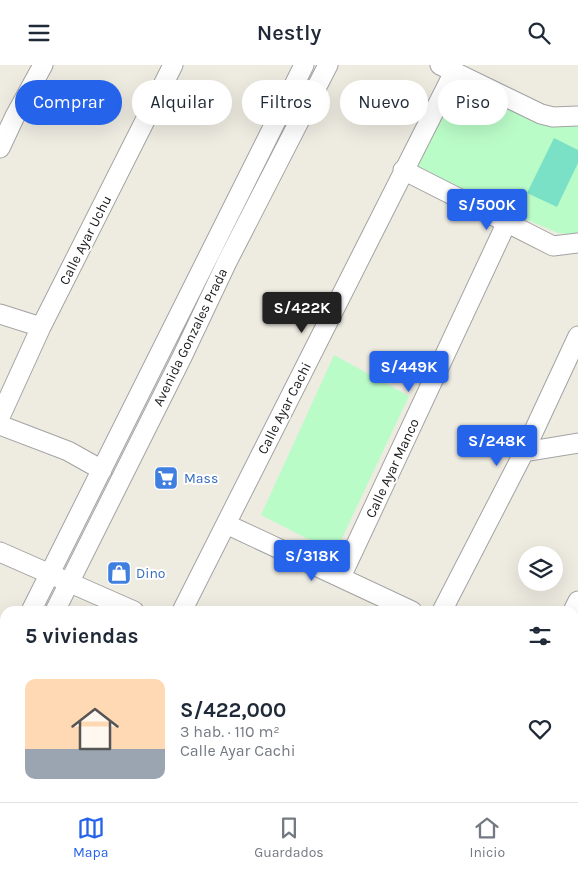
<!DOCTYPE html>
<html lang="es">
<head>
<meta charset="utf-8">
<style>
  body { margin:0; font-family:Karla,sans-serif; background:#f2f2f3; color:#1f2937; height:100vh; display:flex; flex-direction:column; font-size:19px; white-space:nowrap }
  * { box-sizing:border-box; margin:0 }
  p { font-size:16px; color:#747a83 }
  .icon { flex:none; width:28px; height:28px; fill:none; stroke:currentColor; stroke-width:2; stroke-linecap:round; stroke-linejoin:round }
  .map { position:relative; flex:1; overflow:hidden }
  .drawer { position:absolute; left:0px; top:541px; width:579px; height:196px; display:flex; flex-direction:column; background:#fff; border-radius:15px 15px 0 0; box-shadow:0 5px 20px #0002 }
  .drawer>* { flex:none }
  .guide { position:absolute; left:15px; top:15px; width:549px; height:45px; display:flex; gap:10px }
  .controls { position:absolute; left:518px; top:481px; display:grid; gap:10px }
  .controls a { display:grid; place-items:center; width:45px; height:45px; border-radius:50%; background:#fff; box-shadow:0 5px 20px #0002; font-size:25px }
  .price { position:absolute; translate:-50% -42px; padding:0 11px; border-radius:5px; background:#2563eb; color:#fff; font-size:16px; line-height:32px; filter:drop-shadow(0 1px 2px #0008) }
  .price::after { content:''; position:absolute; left:50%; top:30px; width:15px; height:11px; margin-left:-8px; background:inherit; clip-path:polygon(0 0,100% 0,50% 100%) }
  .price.current { background:#222; color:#fff }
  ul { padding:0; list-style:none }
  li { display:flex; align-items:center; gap:15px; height:125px; padding:0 25px }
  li+li { border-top:1px solid #e0e1e3 }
  li span { display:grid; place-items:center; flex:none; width:140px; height:100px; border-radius:10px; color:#555 }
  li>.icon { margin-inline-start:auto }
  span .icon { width:60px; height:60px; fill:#fffc; stroke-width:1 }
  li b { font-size:21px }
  h2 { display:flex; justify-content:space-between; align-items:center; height:60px; padding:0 25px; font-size:21px }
  .tag { padding:0 18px; border-radius:22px; background:#fff; box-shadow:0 5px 20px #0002; font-size:18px; line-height:45px }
  .tag.current { background:#2563eb; color:#fff }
  header { display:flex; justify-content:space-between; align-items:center; height:65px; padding:0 25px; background:#fff; font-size:22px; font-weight:600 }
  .menu { display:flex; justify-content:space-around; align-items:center; height:70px; border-top:1px solid #e0e1e3; background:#fff; font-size:14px; color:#747a83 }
  .menu a { display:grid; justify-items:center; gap:2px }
  .menu .current { color:#2563eb }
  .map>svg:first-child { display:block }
  .park { fill:#bafcc8 }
  .pitch { fill:#7ae1c7 }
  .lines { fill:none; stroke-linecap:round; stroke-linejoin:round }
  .minor-casing { stroke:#a3a3a3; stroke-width:21 }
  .minor { stroke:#fff; stroke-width:19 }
  .labels { text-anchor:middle; stroke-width:4; stroke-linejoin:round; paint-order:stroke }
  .street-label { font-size:14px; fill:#1c1c1c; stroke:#fff }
  .shop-label { font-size:14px; fill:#366cbe; stroke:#fff; text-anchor:start }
</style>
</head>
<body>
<header><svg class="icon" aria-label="menu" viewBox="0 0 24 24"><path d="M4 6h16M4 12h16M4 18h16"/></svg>Nestly<svg class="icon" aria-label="search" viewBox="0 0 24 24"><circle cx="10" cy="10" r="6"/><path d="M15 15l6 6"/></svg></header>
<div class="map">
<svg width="578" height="737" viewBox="0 0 578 737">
  <rect width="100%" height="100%" fill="#eeebe1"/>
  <path class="park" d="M 461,14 L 578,58 L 578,170 L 558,168 L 516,150 L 417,101 Z
    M 334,290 L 409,331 L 335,488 L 261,450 Z
    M 578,562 L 578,601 L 574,599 L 574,571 Z
    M 5,724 L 5,732 L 476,733 L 474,737 L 0,737 Z
    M 507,732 L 521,733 L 534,737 L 505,737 Z"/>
  <path class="pitch" d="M 554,73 L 578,85 L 578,98 L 557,142 L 527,128 Z"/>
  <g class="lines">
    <defs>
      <path id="minor" d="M 440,0 L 541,49 L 553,52 L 578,51
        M 0,83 L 15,51 L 43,0
        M 403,105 L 553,181 L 578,178
        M 0,249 L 41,262
        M 0,352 L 41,262 L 173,0
        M 0,360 L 68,386 L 102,405
        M 524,387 L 578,378
        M 226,459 L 412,546
        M 0,487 L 134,546
        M 341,512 L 507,157
        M 31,546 L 304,0
        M 55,546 L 182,292 L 227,197 L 328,0
        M 182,546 L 454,7
        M 442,546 L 524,387 L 578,271
        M 573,546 L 578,536
        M 0,619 L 5,607
        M 574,619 L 578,620
        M 0,667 L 5,656
        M 552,732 L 562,737
        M 491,737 L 493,732"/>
    </defs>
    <use href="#minor" class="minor-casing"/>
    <use href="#minor" class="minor"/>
  </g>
  <defs>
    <symbol id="supermarket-square" viewBox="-11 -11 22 22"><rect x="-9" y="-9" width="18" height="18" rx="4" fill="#3f7fe0" stroke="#fff"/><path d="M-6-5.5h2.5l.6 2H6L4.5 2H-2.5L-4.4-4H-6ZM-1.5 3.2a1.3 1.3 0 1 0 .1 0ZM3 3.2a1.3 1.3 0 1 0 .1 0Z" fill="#fff"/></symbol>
    <symbol id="shop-square" viewBox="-11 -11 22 22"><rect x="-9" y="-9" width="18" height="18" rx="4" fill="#3f7fe0" stroke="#fff"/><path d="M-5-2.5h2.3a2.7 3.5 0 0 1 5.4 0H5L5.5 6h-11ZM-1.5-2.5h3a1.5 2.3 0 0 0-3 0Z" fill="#fff"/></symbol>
  </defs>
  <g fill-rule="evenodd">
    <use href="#supermarket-square" x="152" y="399" width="28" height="28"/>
    <use href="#shop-square" x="105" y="494" width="28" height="28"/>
  </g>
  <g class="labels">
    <g class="street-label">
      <text transform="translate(85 175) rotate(-63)" y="5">Calle Ayar Uchu</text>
      <text transform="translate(190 272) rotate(-64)" y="5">Avenida Gonzales Prada</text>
      <text transform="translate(284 343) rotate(-63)" y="5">Calle Ayar Cachi</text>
      <text transform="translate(392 403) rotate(-65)" y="5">Calle Ayar Manco</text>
    </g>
    <g class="shop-label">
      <text x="184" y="418">Mass</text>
      <text x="136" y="513">Dino</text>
    </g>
  </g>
</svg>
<div class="controls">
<a><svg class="icon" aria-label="layers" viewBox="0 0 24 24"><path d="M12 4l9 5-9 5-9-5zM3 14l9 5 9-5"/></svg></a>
</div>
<b class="price" style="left:487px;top:166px">S/500K</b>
<b class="price current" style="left:302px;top:269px">S/422K</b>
<b class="price" style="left:409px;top:328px">S/449K</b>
<b class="price" style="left:497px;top:402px">S/248K</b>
<b class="price" style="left:312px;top:517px">S/318K</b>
<div class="guide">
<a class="tag current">Comprar</a>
<a class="tag">Alquilar</a>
<a class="tag">Filtros</a>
<a class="tag">Nuevo</a>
<a class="tag">Piso</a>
</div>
<section class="drawer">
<h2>5 viviendas<svg class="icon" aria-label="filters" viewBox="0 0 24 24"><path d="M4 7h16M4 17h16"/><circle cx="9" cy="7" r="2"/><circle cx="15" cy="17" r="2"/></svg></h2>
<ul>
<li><span style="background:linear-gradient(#ffd9b3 70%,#9aa5b1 0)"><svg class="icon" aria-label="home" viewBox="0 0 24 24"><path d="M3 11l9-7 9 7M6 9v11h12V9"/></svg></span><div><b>S/422,000</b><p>3 hab. · 110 m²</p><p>Calle Ayar Cachi</p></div><svg class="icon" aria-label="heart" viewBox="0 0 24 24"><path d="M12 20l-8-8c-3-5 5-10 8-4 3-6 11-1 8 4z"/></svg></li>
</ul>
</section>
</div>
<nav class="menu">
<a class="current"><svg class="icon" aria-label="map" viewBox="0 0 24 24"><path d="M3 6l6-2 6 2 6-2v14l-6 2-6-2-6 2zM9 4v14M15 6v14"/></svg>Mapa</a>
<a><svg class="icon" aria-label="saved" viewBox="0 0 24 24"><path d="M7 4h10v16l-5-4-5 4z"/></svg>Guardados</a>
<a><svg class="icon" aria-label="home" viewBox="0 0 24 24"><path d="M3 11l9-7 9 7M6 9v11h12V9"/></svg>Inicio</a>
</nav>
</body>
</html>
